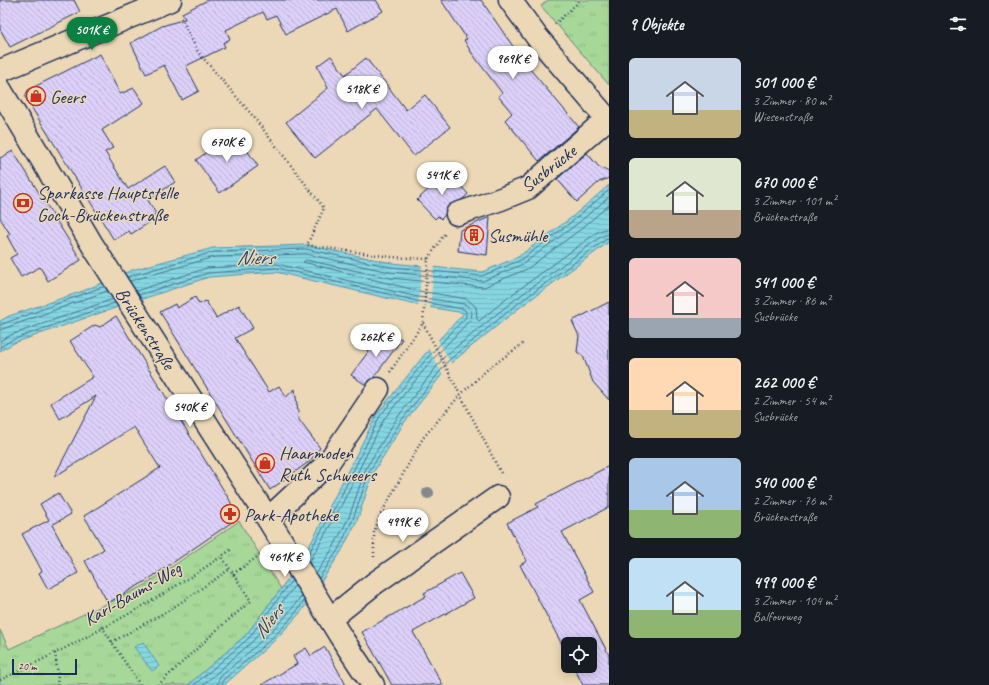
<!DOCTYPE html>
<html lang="de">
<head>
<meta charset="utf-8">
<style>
  body { margin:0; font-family:Caveat,sans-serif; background:#20242c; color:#f1f3f6; height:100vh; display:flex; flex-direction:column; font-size:15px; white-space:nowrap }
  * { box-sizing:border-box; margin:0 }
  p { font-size:13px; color:#9ea1a6 }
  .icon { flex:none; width:22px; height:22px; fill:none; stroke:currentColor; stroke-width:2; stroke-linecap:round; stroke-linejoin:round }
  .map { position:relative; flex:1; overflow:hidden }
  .sheet { display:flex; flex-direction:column; background:#171b24; width:380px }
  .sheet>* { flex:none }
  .fabs { position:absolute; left:561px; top:637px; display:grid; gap:8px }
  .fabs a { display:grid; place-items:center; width:36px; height:36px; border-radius:6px; background:#171b24; box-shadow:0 2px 10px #0003; font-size:20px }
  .scale { position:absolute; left:12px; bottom:10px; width:65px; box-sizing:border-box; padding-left:4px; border:2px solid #1b2f5e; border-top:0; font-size:11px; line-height:14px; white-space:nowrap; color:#1b2f5e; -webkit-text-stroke:3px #ecd8b6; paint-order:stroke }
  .price { position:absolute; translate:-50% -34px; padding:0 9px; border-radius:14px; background:#fff; color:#222; font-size:13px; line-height:26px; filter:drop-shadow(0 1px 2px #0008) }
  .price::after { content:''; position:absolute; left:50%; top:24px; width:12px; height:9px; margin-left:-6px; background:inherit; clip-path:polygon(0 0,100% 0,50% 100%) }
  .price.active { background:#0b8043; color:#fff }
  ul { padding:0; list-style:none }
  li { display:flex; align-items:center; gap:12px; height:100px; padding:0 20px }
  li span { display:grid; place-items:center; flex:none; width:112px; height:80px; border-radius:6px; color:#555 }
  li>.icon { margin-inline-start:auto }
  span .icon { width:48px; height:48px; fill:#fffc; stroke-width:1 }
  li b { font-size:17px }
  h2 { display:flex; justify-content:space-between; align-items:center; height:48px; padding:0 20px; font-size:17px }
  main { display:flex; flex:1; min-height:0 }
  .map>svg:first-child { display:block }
  .grass { fill:url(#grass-tufts); stroke:#61847c }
  .water { fill:url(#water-rules); stroke:#5b93ad }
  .pier { fill:#ecd8b6 }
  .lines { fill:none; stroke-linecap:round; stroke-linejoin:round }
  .shore { stroke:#467292; stroke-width:1 }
  .building { fill:url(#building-back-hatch); stroke:#1b2f5e }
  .minor-casing { stroke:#1b2f5e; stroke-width:25 }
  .path { stroke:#1b2f5e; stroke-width:2.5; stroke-dasharray:1 3; stroke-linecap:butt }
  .minor { stroke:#ecd8b6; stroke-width:22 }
  .tree { fill:#85898b }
  .labels { text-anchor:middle; stroke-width:3; stroke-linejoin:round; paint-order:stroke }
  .poi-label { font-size:19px; fill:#1b2f5e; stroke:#ecd8b6; text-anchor:start }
  .street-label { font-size:19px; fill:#1b2f5e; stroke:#ecd8b6 }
  .water-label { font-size:20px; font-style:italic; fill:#2b4872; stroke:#ecd8b6 }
</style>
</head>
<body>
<main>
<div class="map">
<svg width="609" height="685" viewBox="0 0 609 685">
  <defs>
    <pattern id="grass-tufts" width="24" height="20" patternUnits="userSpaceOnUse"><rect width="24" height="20" fill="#a7d899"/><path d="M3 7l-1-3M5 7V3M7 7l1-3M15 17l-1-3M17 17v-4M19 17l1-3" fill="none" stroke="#8fba86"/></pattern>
    <pattern id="water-rules" width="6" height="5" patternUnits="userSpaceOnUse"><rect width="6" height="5" fill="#86d6e1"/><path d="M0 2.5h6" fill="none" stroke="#73b8c3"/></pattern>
    <pattern id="building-back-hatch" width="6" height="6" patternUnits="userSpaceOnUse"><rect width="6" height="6" fill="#dcd0f8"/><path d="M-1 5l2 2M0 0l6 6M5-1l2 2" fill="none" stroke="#bcb3d7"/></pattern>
  </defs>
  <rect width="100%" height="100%" fill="#ecd8b6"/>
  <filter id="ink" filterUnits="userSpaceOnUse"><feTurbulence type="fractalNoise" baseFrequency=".025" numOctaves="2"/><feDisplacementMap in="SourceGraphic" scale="8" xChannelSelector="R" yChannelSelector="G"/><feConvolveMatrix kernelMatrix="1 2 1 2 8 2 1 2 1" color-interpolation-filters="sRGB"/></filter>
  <g filter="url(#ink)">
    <path class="grass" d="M 548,0 L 609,0 L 609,85 L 541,6 Z
      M 239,521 L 281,589 L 246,635 L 188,685 L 0,685 L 0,630 L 9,649 L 142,587 Z"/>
    <path class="water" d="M 609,185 L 609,242 L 519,308 L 451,363 L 404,423 L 373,473 L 357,521 L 341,552 L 301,612 L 274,641 L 224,685 L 188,685 L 246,635 L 281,589 L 312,541 L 377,414 L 425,354 L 464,313 L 416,305 L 276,272 L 209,277 L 103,312 L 14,343 L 0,351 L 0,321 L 9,316 L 83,291 L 132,270 L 213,248 L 307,245 L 392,263 L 482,272 L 518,257 L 572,217 Z
      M 143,642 L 159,666 L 152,671 L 134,647 Z"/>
    <path class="pier" d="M 422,264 L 434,265 L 430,309 L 418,308 Z
      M 437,338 L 452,365 L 443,376 L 428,347 Z"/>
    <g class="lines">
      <path class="shore" d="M 609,205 L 581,229 L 527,269 L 484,287 L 390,278 L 306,260 L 303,262 L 419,291 L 467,299 L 476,307 L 477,319 L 479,321 L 510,296 L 599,231 L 609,228
        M 127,277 L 214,252 L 306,249 L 391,267 L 482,276 L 521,260 L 574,220 L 609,190
        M 130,281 L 214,257 L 306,254 L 390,272 L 483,281 L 523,264 L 577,224 L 609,197
        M 136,291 L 207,268 L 277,264 L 418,297 L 464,304 C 471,307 474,313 470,320 L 432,360 L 384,419 L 342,504 L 309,563
        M 139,295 L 208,273 L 277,268 L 417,301 L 463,309 L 466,311 L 466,317 L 428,357 L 380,416 L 338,502 L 306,558
        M 0,325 L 105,286
        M 0,330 L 107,291
        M 0,341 L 11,335 L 113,299
        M 0,347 L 12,340 L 115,303
        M 316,574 L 333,548 L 349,517 L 366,468 L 397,418 L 444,357 L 513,301 L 602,236 L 609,234
        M 319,578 L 338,550 L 353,519 L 370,470 L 401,421 L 448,361 L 516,305 L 605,240 L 609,239
        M 194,685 L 249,638 L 292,580
        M 203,685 L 253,641 L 295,585
        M 217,685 L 220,677 C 248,652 281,627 301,596
        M 222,685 L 223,680 C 251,656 284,632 304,601"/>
    </g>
    <path class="building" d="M 0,0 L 74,0 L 80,12 L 10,47 L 0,29 Z
      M 208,0 L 376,0 L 383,11 L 348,31 L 337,9 L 286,34 L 276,15 L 267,19 L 263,12 L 226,30 L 230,39 L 223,43 L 225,47 L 186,66 L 199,91 L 182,100 L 164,65 L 146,74 L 131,43 L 162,26 L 185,19 L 182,13 Z
      M 441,0 L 481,0 L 523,61 L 579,127 L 539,161 L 505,120 L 512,113 L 498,96 L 502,93 L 471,52 L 464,40 L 467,39 Z
      M 100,54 L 120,94 L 134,88 L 144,103 L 102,130 L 113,148 L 105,152 L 128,189 L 165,166 L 175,182 L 148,200 L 156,214 L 148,219 L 150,222 L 131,234 L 129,231 L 114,240 L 25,97 L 28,90 Z
      M 331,56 L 345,75 L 366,58 L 406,110 L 425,95 L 450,127 L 414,156 L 377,109 L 315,158 L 286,122 L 328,88 L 317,66 Z
      M 234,132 L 258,166 L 220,193 L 196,160 Z
      M 13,151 L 81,260 L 48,281 L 40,267 L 21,277 L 10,258 L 17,254 L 7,236 L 10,234 L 0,218 L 0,158 Z
      M 587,153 L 599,167 L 609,172 L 609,178 L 599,182 L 577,202 L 557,179 Z
      M 448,171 L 468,194 L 463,199 L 448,206 L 445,215 L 441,219 L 438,216 L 435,219 L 417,200 Z
      M 490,217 L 487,255 L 458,251 L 460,230 Z
      M 195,297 L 199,304 L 206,301 L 216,318 L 239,305 L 253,328 L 235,338 L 269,392 L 279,386 L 286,397 L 295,389 L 299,420 L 320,448 L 310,461 L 270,490 L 160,312 L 175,304 L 177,308 Z
      M 609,302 L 609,400 L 593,382 L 583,356 L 577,352 L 579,336 L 572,321 Z
      M 116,316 L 229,499 L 238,518 L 146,581 L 108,603 L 85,561 L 104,549 L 84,516 L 160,468 L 134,427 L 54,477 L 96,396 L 60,419 L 51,403 L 93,377 L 70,341 L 95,325 L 100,327 Z
      M 383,332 L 402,339 L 374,377 L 366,385 L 351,375 Z
      M 609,466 L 609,507 L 562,532 L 594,592 L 580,600 L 609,655 L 609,685 L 583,685 L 573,666 L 590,666 L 590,644 L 568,644 L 568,656 L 520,565 L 527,561 L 507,523 L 538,507 L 536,504 Z
      M 58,493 L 71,514 L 52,525 L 78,573 L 48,589 L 39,573 L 42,571 L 22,534 L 49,520 L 40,504 Z
      M 460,573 L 474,598 L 413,632 L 443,685 L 392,685 L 362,632 L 426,596 L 424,593 Z
      M 325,647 L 346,685 L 261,685 L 297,664 L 293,656 L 306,648 L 311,656 Z"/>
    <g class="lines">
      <defs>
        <path id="minor" d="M 510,0 L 537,37 L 609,121
          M 0,71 L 170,0
          M 0,89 L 93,246 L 268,519 L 341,637 L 373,685
          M 457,214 L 501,199 L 528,188 L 607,119
          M 268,519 L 328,463 L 378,389
          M 330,619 L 375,583 L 498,497"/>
      </defs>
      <use href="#minor" class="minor-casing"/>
      <path class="path" d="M 181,18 L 198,52 L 252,115 L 324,208 L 307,245 L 391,257 L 428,259
        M 555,24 L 581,0
        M 423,323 L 502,475
        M 390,372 L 423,323 L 428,259 L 445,233
        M 374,557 L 374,532 L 381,514 L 423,438 L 460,395 L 489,368 L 524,343
        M 233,574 L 263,553
        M 102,627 L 140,685
        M 112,642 L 171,609 L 230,569
        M 55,653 L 58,675 L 57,685
        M 0,680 C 80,642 160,600 232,549
        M 158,685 L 219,628 L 251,601 L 222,557"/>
      <use href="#minor" class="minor"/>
    </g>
    <circle class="tree" cx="428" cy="493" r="6"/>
  </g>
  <defs>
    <symbol id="shop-ring" viewBox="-11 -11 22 22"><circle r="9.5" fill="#ecd8b6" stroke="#c8321e" stroke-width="1.5"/><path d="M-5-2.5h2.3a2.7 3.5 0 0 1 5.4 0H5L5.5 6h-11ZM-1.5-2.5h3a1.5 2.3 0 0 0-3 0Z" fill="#c8321e"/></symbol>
    <symbol id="bank-ring" viewBox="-11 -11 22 22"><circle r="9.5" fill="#ecd8b6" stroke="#c8321e" stroke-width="1.5"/><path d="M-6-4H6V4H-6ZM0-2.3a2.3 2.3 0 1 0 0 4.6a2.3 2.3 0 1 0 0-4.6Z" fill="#c8321e"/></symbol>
    <symbol id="building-ring" viewBox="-11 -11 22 22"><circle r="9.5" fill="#ecd8b6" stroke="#c8321e" stroke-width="1.5"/><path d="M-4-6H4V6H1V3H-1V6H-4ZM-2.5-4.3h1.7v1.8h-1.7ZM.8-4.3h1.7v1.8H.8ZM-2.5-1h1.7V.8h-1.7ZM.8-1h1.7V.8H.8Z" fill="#c8321e"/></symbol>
    <symbol id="pharmacy-ring" viewBox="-11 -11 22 22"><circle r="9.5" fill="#ecd8b6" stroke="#c8321e" stroke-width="1.5"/><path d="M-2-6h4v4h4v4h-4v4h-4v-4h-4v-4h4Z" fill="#c8321e"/></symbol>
  </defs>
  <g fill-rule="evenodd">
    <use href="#shop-ring" x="25" y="85" width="22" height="22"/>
    <use href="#bank-ring" x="12" y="192" width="22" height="22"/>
    <use href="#building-ring" x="463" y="224" width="22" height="22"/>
    <use href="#shop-ring" x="254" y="452" width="22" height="22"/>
    <use href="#pharmacy-ring" x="219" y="503" width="22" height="22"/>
  </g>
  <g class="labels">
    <g class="poi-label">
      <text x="50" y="103">Geers</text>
      <text x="37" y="199">Sparkasse Hauptstelle<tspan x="37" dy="22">Goch-Brückenstraße</tspan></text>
      <text x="488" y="242">Susmühle</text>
      <text x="279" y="459">Haarmoden<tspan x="279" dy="22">Ruth Schweers</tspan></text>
      <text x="244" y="521">Park-Apotheke</text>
    </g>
    <g class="street-label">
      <text transform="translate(548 168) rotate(-38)" y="7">Susbrücke</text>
      <text transform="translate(146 328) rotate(57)" y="7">Brückenstraße</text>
      <text transform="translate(132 593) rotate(-30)" y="7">Karl-Baums-Weg</text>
    </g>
    <g class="water-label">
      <text transform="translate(255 257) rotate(1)" y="7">Niers</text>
      <text transform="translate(268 621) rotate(-52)" y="7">Niers</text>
    </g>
  </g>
</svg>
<div class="fabs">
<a><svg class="icon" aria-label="locate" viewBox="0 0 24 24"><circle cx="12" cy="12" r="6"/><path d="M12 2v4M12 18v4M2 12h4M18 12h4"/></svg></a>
</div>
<div class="scale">20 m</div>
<b class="price active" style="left:92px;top:51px">501K €</b>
<b class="price" style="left:513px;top:80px">969K €</b>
<b class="price" style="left:362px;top:110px">518K €</b>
<b class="price" style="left:227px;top:163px">670K €</b>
<b class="price" style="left:442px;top:196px">541K €</b>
<b class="price" style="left:376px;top:358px">262K €</b>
<b class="price" style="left:190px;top:428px">540K €</b>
<b class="price" style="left:403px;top:543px">499K €</b>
<b class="price" style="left:285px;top:578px">461K €</b>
</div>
<section class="sheet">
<h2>9 Objekte<svg class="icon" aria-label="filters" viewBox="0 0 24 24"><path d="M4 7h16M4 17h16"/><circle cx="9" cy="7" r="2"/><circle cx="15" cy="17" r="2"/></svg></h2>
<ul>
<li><span style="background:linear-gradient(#c9d6e8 65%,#c2b280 0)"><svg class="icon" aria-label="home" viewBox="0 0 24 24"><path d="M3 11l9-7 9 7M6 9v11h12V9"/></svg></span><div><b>501 000 €</b><p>3 Zimmer · 80 m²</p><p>Wiesenstraße</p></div></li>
<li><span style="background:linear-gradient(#dfe7d0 65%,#b9a48a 0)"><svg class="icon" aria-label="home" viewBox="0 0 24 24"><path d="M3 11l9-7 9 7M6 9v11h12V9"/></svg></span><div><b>670 000 €</b><p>3 Zimmer · 101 m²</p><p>Brückenstraße</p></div></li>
<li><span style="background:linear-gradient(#f6c9c9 75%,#9aa5b1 0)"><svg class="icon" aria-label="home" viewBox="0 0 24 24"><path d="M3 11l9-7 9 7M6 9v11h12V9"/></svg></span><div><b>541 000 €</b><p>3 Zimmer · 86 m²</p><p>Susbrücke</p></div></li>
<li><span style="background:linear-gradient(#ffd9b3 65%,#c2b280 0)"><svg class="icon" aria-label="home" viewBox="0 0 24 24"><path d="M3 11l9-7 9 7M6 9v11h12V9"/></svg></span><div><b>262 000 €</b><p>2 Zimmer · 54 m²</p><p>Susbrücke</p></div></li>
<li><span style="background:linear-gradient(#a9c7e8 65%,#8fb573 0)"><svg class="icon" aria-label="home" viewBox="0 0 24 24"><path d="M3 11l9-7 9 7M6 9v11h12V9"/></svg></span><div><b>540 000 €</b><p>2 Zimmer · 76 m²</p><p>Brückenstraße</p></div></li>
<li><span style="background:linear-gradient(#bfe0f5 65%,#8fb573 0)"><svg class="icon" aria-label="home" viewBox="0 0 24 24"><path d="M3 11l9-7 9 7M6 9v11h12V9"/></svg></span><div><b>499 000 €</b><p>3 Zimmer · 104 m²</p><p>Balfourweg</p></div></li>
</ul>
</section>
</main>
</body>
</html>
